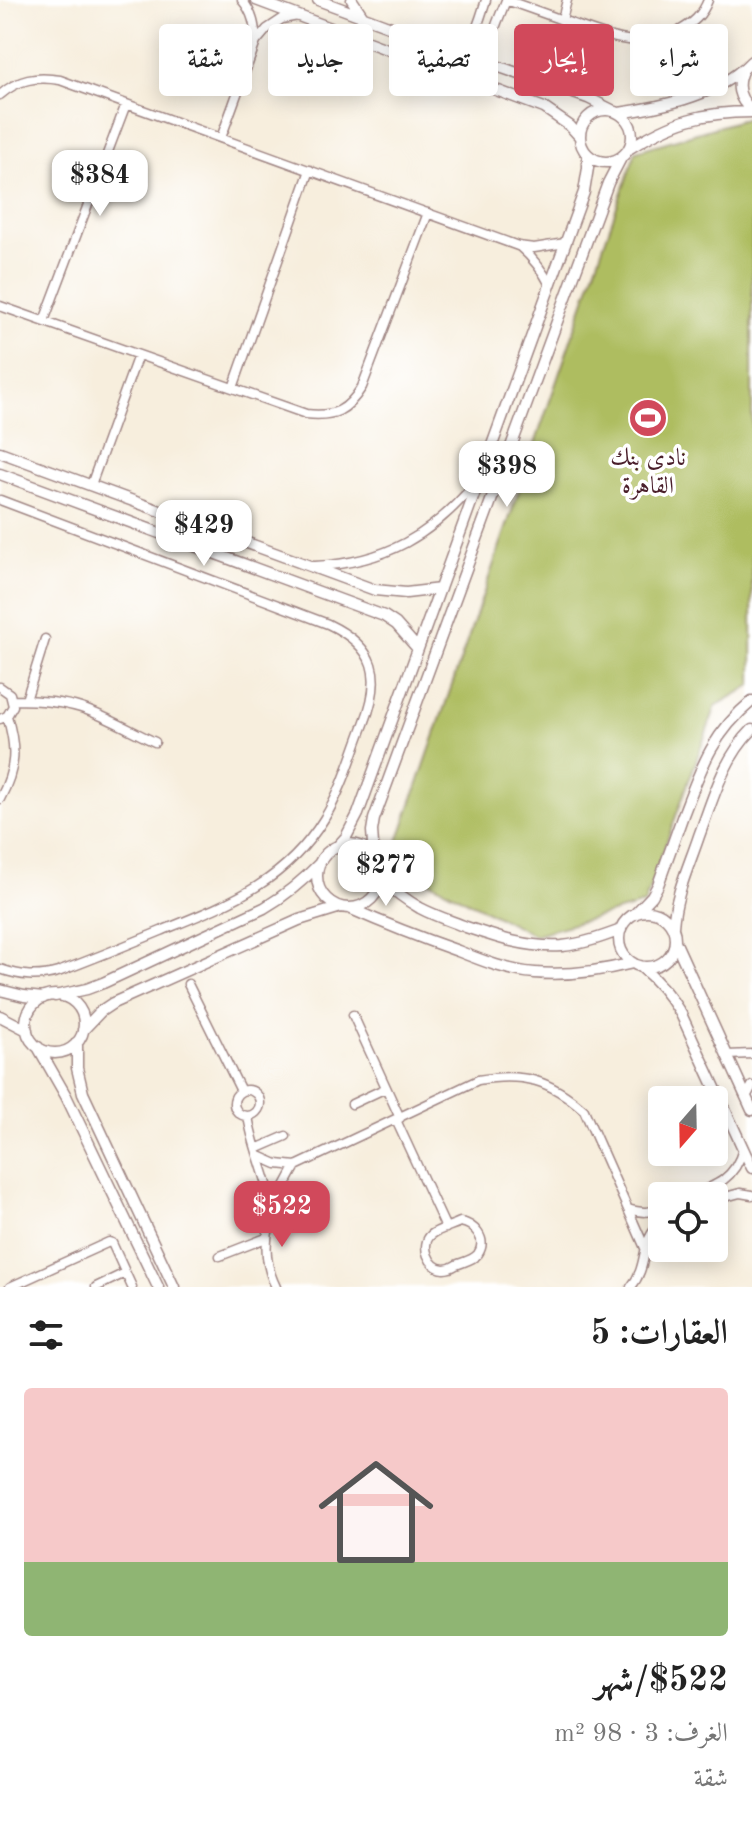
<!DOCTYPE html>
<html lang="ar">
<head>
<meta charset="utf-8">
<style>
  body { margin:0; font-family:"Old Standard TT",Amiri,serif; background:#f2f2f2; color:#222; direction:rtl; height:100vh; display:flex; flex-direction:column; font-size:30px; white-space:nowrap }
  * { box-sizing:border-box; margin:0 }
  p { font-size:26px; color:#767676 }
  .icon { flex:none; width:44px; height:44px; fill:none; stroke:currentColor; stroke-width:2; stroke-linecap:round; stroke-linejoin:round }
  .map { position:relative; height:1287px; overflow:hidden; direction:ltr }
  .panel { display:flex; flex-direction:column; background:#fff; flex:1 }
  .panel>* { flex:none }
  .banner { position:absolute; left:24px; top:24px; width:704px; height:72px; direction:rtl; display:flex; gap:16px }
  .needle { width:52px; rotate:200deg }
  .buttons { position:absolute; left:648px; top:1086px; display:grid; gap:16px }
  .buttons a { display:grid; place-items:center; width:80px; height:80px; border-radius:8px; background:#fff; box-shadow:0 4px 20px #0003; font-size:40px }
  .price { position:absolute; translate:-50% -68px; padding:0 18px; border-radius:16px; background:#fff; color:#222; font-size:26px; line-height:52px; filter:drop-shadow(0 2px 4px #0008) }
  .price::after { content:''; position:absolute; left:50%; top:48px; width:24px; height:18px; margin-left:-12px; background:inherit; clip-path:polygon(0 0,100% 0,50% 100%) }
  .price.on { background:#d1495b; color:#fff }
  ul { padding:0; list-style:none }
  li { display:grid; align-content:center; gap:16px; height:424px; padding:0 24px }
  li span { display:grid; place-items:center; height:248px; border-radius:8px; color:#555 }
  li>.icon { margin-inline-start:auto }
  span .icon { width:144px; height:144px; fill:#fffc; stroke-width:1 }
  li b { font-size:34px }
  h2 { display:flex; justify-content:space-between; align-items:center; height:96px; padding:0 24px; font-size:34px }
  .pill { padding:0 28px; border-radius:8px; background:#fff; box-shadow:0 4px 20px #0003; font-size:28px; line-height:72px }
  .pill.on { background:#d1495b; color:#fff }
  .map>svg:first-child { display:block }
  .green { fill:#aebd60; stroke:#7c6e46; stroke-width:2 }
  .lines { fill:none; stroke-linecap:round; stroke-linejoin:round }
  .minor-casing { stroke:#a08684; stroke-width:11 }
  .tertiary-casing { stroke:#a08684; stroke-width:13 }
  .minor { stroke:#fff; stroke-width:8 }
  .tertiary { stroke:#fff; stroke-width:10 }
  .labels { text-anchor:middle; stroke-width:7; stroke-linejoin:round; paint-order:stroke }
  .poi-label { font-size:24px; fill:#4a1f2b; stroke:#fff }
</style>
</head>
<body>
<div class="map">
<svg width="752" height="1287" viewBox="0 0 752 1287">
  <rect width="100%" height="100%" fill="#fff"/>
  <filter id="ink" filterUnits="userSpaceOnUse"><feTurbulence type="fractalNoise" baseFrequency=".0125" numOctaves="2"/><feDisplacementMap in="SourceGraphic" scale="16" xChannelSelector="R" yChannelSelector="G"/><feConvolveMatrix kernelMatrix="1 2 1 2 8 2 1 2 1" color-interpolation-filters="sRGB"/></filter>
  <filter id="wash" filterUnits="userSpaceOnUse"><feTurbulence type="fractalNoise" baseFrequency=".006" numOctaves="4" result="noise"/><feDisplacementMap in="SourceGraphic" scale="32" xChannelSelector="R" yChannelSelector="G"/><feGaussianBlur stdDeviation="1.8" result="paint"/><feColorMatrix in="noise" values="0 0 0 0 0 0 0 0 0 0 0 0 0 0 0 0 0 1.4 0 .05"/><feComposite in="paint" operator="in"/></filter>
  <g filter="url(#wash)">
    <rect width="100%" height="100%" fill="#f7eedd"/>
    <path class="green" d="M 751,117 L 752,118 L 752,685 L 716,706 L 644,904 L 534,935 L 391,862 L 636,151 Z"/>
  </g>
  <g filter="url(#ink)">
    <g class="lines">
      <defs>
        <path id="minor" d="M 242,0 C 253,13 255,26 256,42
          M 562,20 L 567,0
          M 454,50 C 476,43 479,20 486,0
          M 494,65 C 484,44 499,20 506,0 C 526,7 546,14 565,21 C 603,35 640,52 679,31 C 693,23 702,16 708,0
          M 0,95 C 18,79 37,76 60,80 L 518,246 L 534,248 L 565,243
          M 221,138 L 256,42 L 267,29 L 282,19 L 298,16
          M 519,246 C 533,258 542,269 550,285
          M 0,306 L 306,414 C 335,417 347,411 362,387 L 428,213
          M 44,321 L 126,104
          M 233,388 L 310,170
          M 91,485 L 138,355
          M 0,500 L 328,624 C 376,647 383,676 364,724 C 352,755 342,790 324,819 C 284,884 227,904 161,931 C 127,945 93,959 58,972 C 37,978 21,976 0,969
          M 315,566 C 385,563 433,535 477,481
          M 0,687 L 10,694 L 13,706 L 7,716 L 0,719
          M 13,700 C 36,700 59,701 81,708 C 106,716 131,731 155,742
          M 26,700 L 45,639
          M 0,799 C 16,769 17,749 7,716
          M 188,984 L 241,1091
          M 353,1015 L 400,1118
          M 727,1055 L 752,1054
          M234 1103a13 13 0 1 1 26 0a13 13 0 1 1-26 0Z
          M 746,1097 L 752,1086
          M 352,1104 L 386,1088
          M 248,1116 C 253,1149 268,1179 274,1212
          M 396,1120 L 446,1228
          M 256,1149 L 286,1136
          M 259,1156 L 277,1164 L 296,1166 L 478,1080 C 523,1072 550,1080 584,1110 L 645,1248
          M 689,1196 C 716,1186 735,1179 743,1149
          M 714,1200 L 740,1193 L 752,1195
          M 628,1209 C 641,1213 650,1213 662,1208
          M 460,1222 C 474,1224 488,1239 478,1254 C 473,1260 463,1262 456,1265 C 453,1267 447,1269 444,1269 C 429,1268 420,1245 431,1235 C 438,1229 452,1226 460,1222 Z
          M 220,1256 L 266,1238
          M 10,1287 L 109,1242 L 112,1243 L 132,1287
          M 96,1287 L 125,1273
          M 276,1287 C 254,1243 274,1205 296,1166
          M 631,1287 C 650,1264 638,1242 662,1222"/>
        <path id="tertiary" d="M 256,0 L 544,108 L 570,126 L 580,137
          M 318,0 L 494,65 L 588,98 L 612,110
          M 352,0 L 362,15
          M 743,69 C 735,85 738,99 752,110
          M580 136a26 26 0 1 1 52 0a26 26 0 1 1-52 0Z
          M 619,113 C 660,107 710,97 743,69 C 746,67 749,63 752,61
          M 630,148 C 673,121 701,112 752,112
          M 0,452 L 375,590 L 406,593 L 440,589
          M 0,474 L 384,616 L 396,624 L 418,649
          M317 876a32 32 0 1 1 64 0a32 32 0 1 1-64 0Z
          M 337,847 L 346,837 L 358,814 L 584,192 L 588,168 L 588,156
          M 374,857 L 372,831 L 374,819 L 608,183 L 621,158
          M 381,879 C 393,890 406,900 420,908 C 435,916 451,921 466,927 C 498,938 528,948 562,946 C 583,944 602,937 621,930
          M 349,908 C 385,924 421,938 458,951 C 483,961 508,971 535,973 C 569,976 601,971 633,963
          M619 939a28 28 0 1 1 56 0a28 28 0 1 1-56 0Z
          M 635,914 L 652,896 L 658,885 C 666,862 675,838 683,815 C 701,768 712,734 752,701
          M 673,927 C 675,895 689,866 699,836 C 713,799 723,759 752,730
          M 675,941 L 752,1110
          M 640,966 C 657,980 669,994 681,1014 L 752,1168
          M 0,990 L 24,996 L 43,998
          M26 1024a29 29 0 1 1 58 0a29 29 0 1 1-58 0Z
          M 55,996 L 87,989 L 103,983 L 264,908 C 286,895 303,881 320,863
          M 0,1016 L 27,1030
          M 83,1030 L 101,1011 L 113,1003 L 299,920 L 341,907
          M 77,1042 L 77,1068 L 83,1093 L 174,1287
          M 38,1047 L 66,1096 L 158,1287"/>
      </defs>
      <use href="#minor" class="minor-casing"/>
      <use href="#tertiary" class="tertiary-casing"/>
      <use href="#minor" class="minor"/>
      <use href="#tertiary" class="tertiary"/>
    </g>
  </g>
  <defs>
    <symbol id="stadium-disc" viewBox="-11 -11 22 22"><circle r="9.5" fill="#d1495b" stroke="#fff"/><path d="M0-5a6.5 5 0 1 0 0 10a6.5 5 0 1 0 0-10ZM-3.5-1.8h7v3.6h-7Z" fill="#fff"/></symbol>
  </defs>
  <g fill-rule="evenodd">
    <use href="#stadium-disc" x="626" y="396" width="44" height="44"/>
  </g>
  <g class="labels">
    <g class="poi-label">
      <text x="648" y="465">نادى بنك<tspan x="648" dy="28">القاهرة</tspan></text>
    </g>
  </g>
</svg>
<div class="buttons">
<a><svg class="needle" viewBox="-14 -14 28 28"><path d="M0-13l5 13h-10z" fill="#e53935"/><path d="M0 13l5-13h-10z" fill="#767676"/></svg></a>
<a><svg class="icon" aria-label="locate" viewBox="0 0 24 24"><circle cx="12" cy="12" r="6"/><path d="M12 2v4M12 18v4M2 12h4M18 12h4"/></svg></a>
</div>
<b class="price" style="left:100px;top:218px">$384</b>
<b class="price" style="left:507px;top:509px">$398</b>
<b class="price" style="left:204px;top:568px">$429</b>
<b class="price" style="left:386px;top:908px">$277</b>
<b class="price on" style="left:282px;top:1249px">$522</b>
<div class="banner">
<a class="pill">شراء</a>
<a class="pill on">إيجار</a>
<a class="pill">تصفية</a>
<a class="pill">جديد</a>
<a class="pill">شقة</a>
</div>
</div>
<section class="panel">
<h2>العقارات: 5<svg class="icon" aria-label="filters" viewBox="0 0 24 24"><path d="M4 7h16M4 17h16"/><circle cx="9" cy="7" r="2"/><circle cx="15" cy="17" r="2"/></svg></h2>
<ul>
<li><span style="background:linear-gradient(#f6c9c9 70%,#8fb573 0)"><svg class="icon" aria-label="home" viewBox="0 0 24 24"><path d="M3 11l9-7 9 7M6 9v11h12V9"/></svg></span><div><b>$522/شهر</b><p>الغرف: 3 · 98 m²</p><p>شقة</p></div></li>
</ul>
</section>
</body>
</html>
